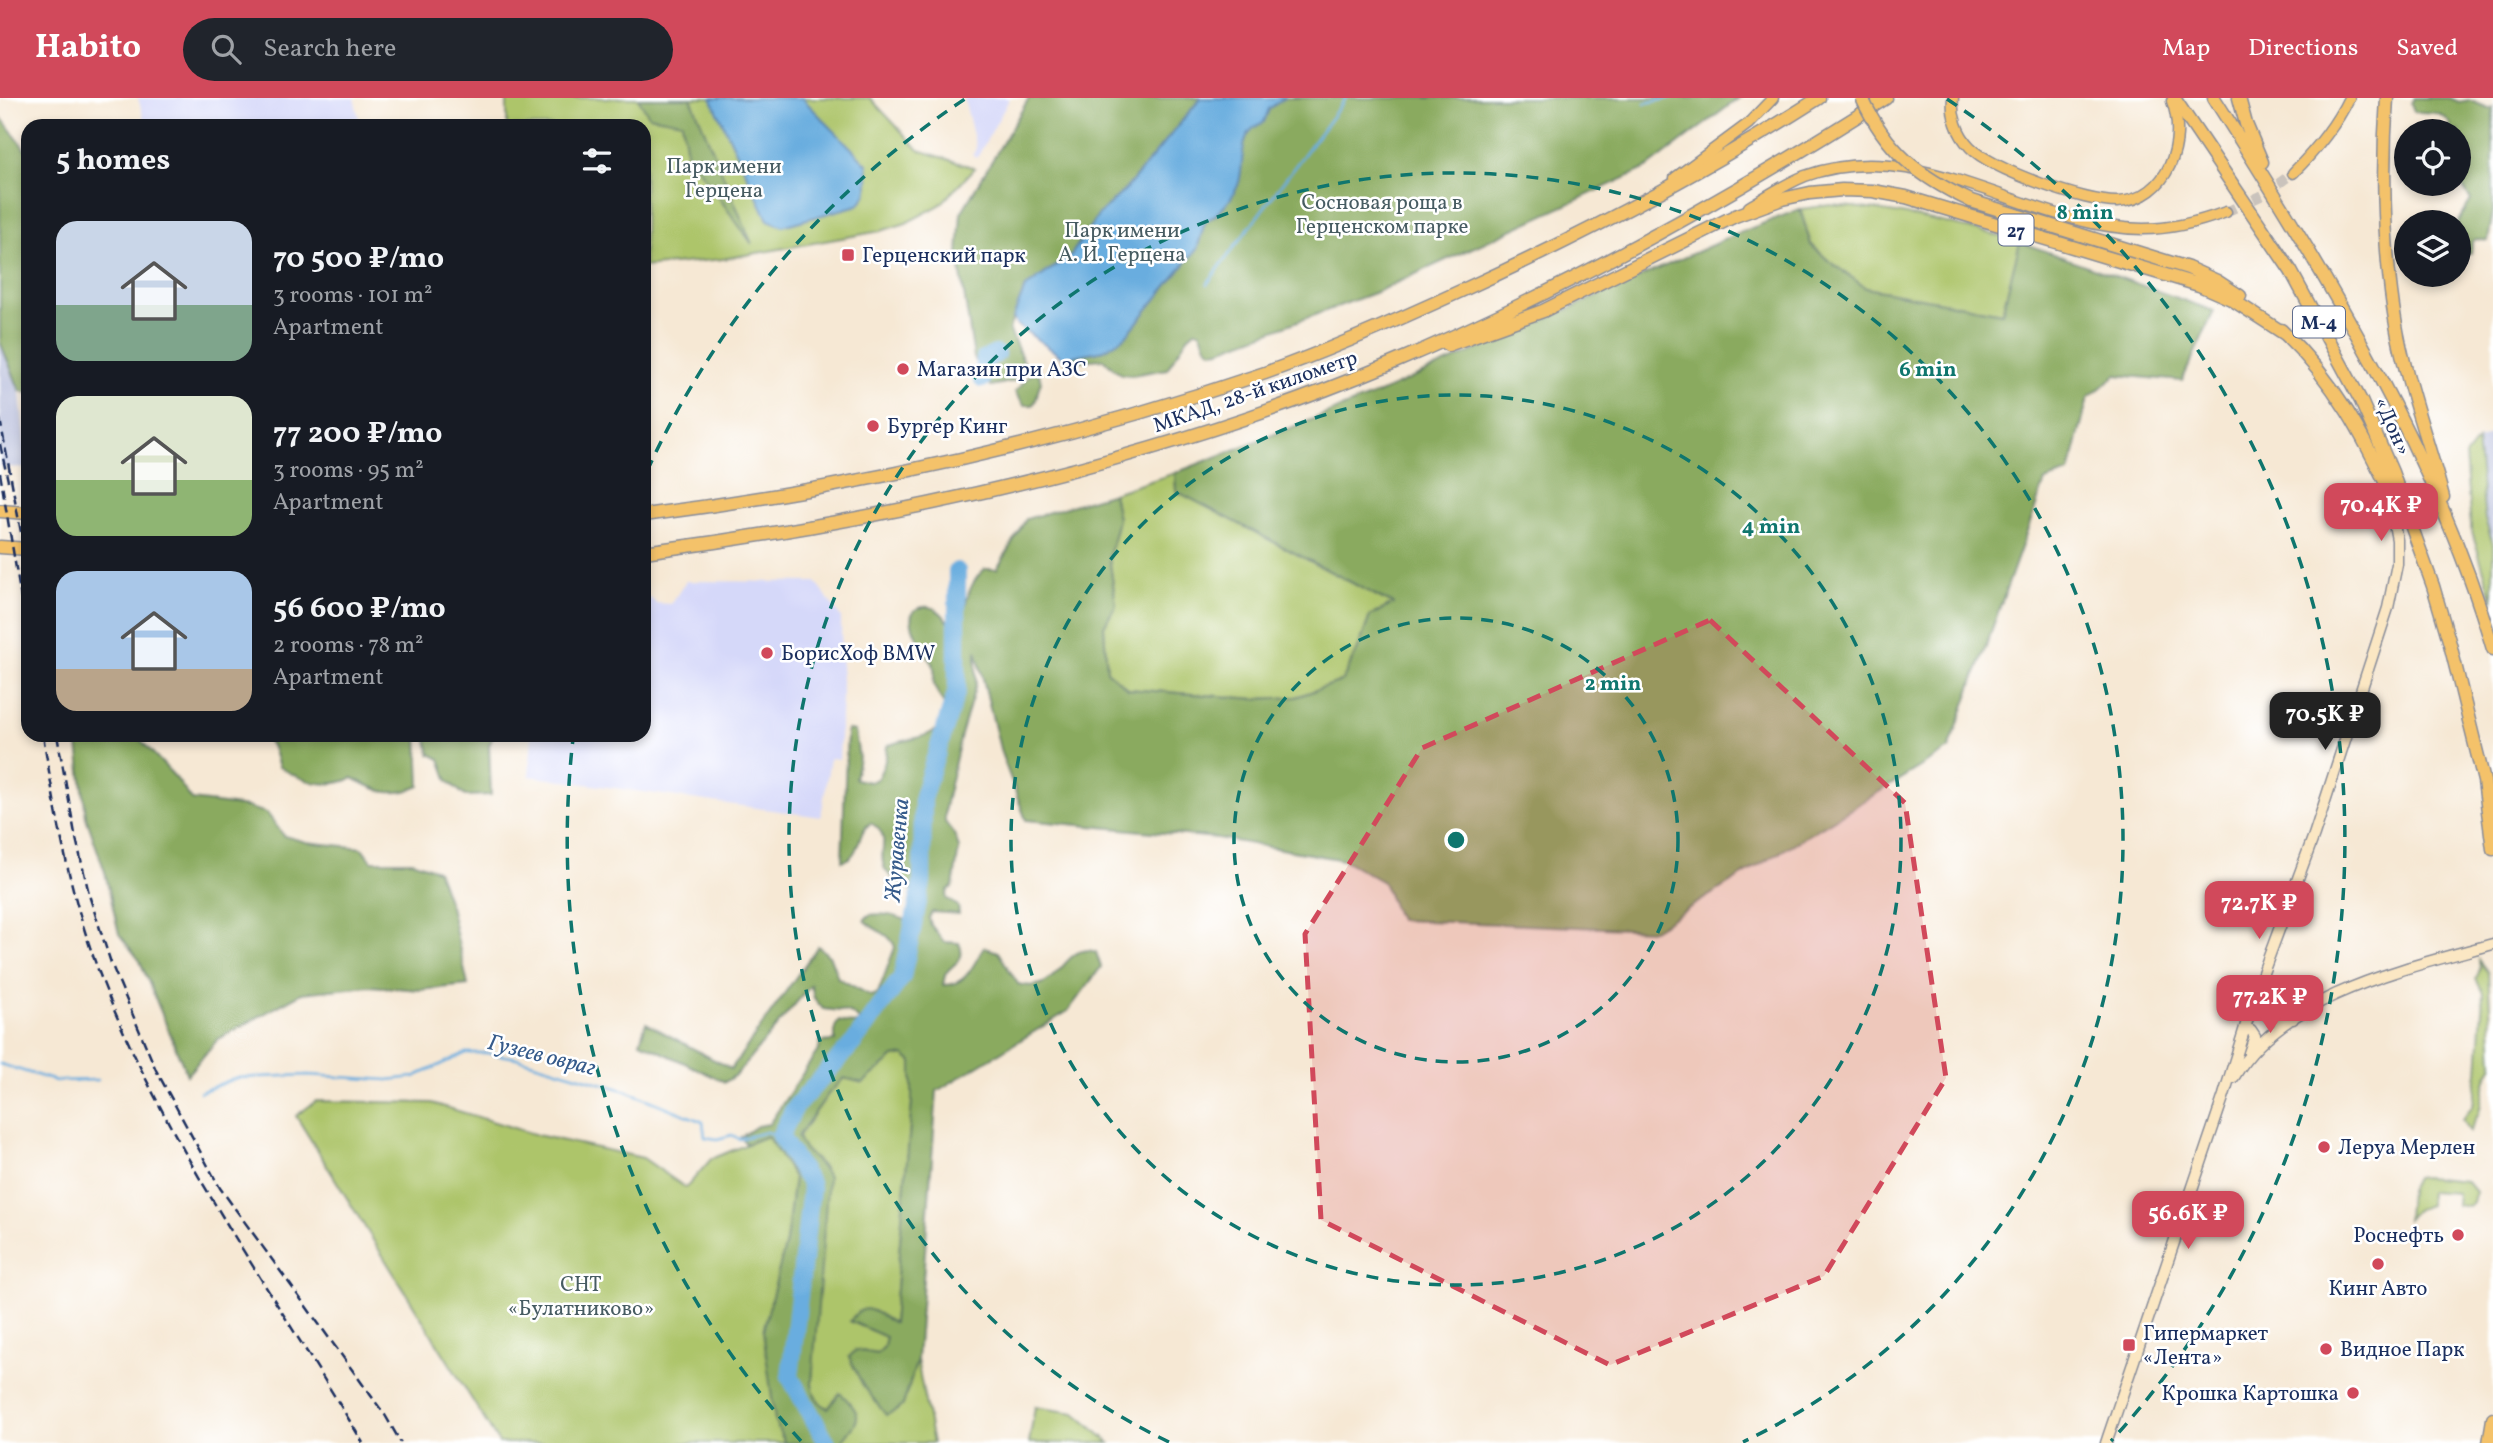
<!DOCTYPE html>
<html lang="en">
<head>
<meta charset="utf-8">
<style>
  body { margin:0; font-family:Vollkorn,serif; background:#20242c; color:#f1f3f6; height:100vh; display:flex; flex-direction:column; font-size:26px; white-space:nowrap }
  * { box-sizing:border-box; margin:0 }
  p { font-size:23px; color:#9ea1a6 }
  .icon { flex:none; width:38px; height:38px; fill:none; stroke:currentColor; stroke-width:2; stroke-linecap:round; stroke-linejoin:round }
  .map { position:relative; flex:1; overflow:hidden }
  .sheet { position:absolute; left:21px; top:21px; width:630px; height:623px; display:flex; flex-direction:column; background:#171b24; border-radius:21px; box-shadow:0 4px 10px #0003 }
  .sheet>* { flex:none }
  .fabs { position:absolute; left:2394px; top:21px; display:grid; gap:14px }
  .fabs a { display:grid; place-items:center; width:77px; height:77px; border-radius:50%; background:#171b24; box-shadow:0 4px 10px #0003; font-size:35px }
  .price { position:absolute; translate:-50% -60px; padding:0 16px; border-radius:14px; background:#d1495b; color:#fff; font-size:23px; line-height:46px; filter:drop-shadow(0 2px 4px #0008) }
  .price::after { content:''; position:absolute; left:50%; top:42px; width:21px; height:16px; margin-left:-10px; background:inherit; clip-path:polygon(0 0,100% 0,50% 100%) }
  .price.on { background:#222; color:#fff }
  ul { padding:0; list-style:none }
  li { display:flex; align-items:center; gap:21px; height:175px; padding:0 35px }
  li span { display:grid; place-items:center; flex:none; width:196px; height:140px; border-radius:21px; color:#555 }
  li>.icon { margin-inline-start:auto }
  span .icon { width:84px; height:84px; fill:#fffc; stroke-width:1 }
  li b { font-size:30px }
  h2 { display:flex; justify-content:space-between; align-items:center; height:84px; padding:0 35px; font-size:30px }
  header { display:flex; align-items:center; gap:42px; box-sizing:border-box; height:98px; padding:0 35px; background:#d1495b; color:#fff }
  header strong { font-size:33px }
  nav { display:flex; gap:38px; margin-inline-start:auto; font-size:24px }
  .search { width:490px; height:63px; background:#20242c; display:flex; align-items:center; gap:18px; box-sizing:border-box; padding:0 24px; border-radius:38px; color:#9ea1a6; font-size:26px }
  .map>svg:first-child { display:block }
  .built { fill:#d5d8f9 }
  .industrial { fill:#bdc3de }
  .green { fill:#adc56b; stroke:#647a64; stroke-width:2 }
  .forest { fill:#8aaa5f; stroke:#526c5e; stroke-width:2 }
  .water { fill:#69addf; stroke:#426e9e; stroke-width:2 }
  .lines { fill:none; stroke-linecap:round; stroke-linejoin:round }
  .stream { stroke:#69addf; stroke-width:2.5 }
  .river { stroke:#69addf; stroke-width:18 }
  .primary-tunnel { stroke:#cac3bc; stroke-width:10; stroke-dasharray:10 5; stroke-linecap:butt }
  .secondary-casing { stroke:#888c99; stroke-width:13 }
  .primary-casing { stroke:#888c99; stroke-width:13 }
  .trunk-casing { stroke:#888c99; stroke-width:15 }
  .motorway-casing { stroke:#888c99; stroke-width:15 }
  .secondary { stroke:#fbe7c3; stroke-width:10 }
  .primary { stroke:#f4c26a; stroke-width:10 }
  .trunk { stroke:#f4c26a; stroke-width:12 }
  .motorway { stroke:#f4c26a; stroke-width:12 }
  .rail { stroke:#1b2f5e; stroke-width:2.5; stroke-dasharray:10 5; stroke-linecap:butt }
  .trunk-bridge-casing { stroke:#888c99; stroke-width:15; stroke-linecap:butt }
  .trunk-bridge { stroke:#f4c26a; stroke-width:12 }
  .marked { fill:#d1495b; fill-opacity:0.2; stroke:#d1495b; stroke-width:5; stroke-dasharray:14 9; stroke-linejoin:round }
  .ring { fill:none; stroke:#0f766e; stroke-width:3.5; stroke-dasharray:12 9 }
  .poi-dot { fill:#d1495b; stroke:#fff; stroke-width:2.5 }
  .labels { text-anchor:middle; stroke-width:5; stroke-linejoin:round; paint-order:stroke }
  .shield { fill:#fff; stroke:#5f6d8e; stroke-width:2 }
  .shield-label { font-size:19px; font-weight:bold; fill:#1b2f5e }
  .park-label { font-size:21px; fill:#475c62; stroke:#fff }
  .poi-label { font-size:21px; fill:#1b2f5e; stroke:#fff; text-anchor:start }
  .street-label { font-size:21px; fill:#1b2f5e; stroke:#fff }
  .water-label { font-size:23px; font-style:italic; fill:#365b8b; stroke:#fff }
  .centre { fill:#0f766e; stroke:#fff; stroke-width:3.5 }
  .ring-label { font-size:21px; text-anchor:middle; font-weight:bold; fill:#0f766e; stroke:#fff; stroke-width:5; stroke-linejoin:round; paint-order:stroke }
</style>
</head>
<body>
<header>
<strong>Habito</strong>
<div class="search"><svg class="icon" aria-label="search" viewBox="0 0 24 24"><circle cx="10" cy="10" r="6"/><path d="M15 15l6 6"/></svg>Search here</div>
<nav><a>Map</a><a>Directions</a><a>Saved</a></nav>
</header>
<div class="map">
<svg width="2493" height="1345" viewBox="0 0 2493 1345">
  <rect width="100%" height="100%" fill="#fff"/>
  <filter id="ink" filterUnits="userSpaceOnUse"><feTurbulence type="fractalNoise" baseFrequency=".0143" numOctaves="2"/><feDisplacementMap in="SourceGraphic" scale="14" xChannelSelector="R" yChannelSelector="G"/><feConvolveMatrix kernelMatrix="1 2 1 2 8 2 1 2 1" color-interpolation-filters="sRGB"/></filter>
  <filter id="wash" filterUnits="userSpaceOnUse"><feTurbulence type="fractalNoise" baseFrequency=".00686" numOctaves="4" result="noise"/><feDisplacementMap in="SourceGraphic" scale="28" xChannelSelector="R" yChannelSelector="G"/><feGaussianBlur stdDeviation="1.57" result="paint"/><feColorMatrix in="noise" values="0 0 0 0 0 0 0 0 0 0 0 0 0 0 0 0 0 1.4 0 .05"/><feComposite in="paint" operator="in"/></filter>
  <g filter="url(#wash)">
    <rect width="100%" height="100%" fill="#f6e8d4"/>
    <path class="built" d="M 138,0 L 354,0 L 361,28 L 146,28 Z
      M 964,0 L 1010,0 L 977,60 L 973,57 L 976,50 Z
      M 686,483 L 816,484 L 841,519 L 842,597 L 839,661 L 830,660 L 821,719 L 529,678 L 532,637 L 644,637 L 644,500 L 650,500 L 656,505 L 671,506 Z"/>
    <path class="industrial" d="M 0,244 L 20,293 L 27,371 L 0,368 Z
      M 2493,335 L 2493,446 L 2485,421 L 2477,343 Z"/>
    <path class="green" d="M 507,0 L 870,0 L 919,52 L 975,70 L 940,107 L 906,125 L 881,133 L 723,161 L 644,169 L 644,28 L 507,28 Z
      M 1831,107 C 1896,112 1958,126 2020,144 L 2002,215 L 1866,190 L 1829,163 L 1811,146 L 1800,111 Z
      M 2477,343 L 2485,421 L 2493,446 L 2493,503 L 2471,430 L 2465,358 Z
      M 1175,375 L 1176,393 L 1394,507 L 1370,518 L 1358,551 L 1342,583 L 1296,599 L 1256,601 L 1128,591 L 1107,573 L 1104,528 L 1116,507 L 1109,459 L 1118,421 L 1113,395 Z
      M 2479,863 L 2488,874 L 2493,966 L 2486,981 L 2479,1015 L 2469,1034 L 2462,1021 L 2473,1007 L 2478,975 L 2483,895 L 2476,881 L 2480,871 Z
      M 904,957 L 912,964 L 912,1004 L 893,1226 L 850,1223 L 886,1239 L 884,1249 L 877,1256 L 856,1252 L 903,1307 L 917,1262 L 933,1345 L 841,1345 L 828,1310 L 818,1305 L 813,1296 L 812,1285 L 824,1070 L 801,1048 L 798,1039 L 829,995 L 844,980 L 863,985 L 894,959 Z
      M 316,1003 L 432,1005 L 537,1037 L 643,1060 L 686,1090 L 711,1061 L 767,1038 L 794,1079 L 786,1144 L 775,1323 L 785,1345 L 499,1345 L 296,1018 Z
      M 2424,1079 L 2466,1083 L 2475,1094 L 2473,1105 L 2469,1109 L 2456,1107 L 2457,1095 L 2430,1093 L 2429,1107 L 2417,1111 L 2407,1121 L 2409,1092 L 2415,1080 Z
      M 1035,1309 L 1075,1315 L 1110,1345 L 1029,1345 Z"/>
    <path class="forest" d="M 638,0 L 691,0 L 752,146 L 687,55 L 682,24 L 649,18 Z
      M 1029,0 L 1201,0 L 1126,91 L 1099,116 L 1071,157 L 1025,190 L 1009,231 L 1024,265 L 1014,283 L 991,288 L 974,260 L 958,156 L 961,115 Z
      M 1284,0 L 1739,0 L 1647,70 L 1374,195 L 1220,252 L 1212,253 L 1206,248 L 1200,233 L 1195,233 L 1188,239 L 1167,271 L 1132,277 L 1121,276 L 1103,261 L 1066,264 L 1063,260 L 1104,252 L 1126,238 L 1197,151 L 1205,124 L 1219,115 L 1248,35 L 1255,27 L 1264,23 L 1269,11 Z
      M 2414,0 L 2450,0 L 2459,4 L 2469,2 L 2491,11 L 2493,9 L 2493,113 L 2488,143 L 2476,141 L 2472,144 L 2471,155 L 2459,154 L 2458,124 L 2471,102 L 2460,85 L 2459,33 L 2450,33 L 2451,27 C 2442,13 2430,14 2414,14 L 2411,5 Z
      M 0,18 L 28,55 L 28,295 L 20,293 L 0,244 Z
      M 1800,111 L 1811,147 L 1829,163 L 1866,190 L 2002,215 L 2020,144 L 2214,213 L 2182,283 L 2116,277 L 2088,300 L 2069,375 L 2045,383 L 1949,651 L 1653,832 L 1399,822 L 1383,784 L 1344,762 L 1217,740 L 1026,722 L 1001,655 L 976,552 L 976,586 L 961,637 L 945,709 L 945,724 L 954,736 L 959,750 L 953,789 L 948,792 L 946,800 L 958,808 L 959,816 L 932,814 L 929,820 L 931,827 L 944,844 L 959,845 C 967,863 954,864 946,875 C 944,879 944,883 943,887 C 967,888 974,865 984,849 L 998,854 L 1018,886 C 1063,898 1062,842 1096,854 L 1101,869 L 1068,913 L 937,993 L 917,1262 L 903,1307 L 896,1313 L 886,1317 L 862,1286 L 849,1259 L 856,1252 L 877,1256 L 884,1249 L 886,1239 L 850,1223 C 865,1200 877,1216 893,1225 L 912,1004 L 912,964 L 904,957 L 894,959 L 863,985 L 844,980 L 829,995 L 798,1038 C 802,1056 821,1062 828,1079 L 812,1285 C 814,1297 816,1304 828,1310 L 840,1295 C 866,1319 859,1321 841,1345 L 785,1345 L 775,1323 L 763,1233 L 786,1144 L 794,1079 L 767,1038 L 746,1046 L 741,1039 L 757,1028 L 769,1026 L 819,951 L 820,944 L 835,943 L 835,929 L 839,923 L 853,926 L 860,924 C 853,911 836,913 823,911 L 814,900 L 811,887 L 737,976 L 725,984 L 640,944 L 646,925 L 731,971 L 818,848 L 830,859 L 838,880 L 871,898 L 878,895 L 895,849 C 889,833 874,834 864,822 L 869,817 C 883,815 893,817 906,822 L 916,813 L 922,800 C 911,789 892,784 885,771 C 876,753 894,739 871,725 C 856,733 862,759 842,763 L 847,632 L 855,633 L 859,660 L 855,681 L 870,684 L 877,681 C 883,670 887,661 887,648 C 903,640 935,642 944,622 C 950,607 938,600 934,587 C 932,580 937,575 933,567 C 928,556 893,512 924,509 C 938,507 951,524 953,536 C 954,544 953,550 955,558 L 962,559 C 962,532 961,490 985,471 L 997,471 L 1026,421 L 1113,395 L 1118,421 L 1109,459 L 1116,507 L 1104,528 L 1107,573 L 1128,591 L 1256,601 L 1296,599 L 1342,583 L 1358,551 L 1370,518 L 1393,506 L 1176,393 L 1175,375 L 1377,296 L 1739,135 Z
      M 1031,275 L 1039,275 L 1041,285 C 1036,292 1039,300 1033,307 L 1024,307 L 1015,294 Z
      M 77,637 L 136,637 L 176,680 L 192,702 L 247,709 L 267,715 L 284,738 L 306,744 L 362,750 L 372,763 L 412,763 L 437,772 L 450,808 L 468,887 L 420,892 L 369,888 L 302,895 L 218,941 L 187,977 L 140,863 L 119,836 L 105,774 L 86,719 Z
      M 263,637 L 418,637 L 420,688 C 392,700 379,694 353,680 C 324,692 305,684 279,669 L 273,650 Z
      M 426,637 L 494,637 L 489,647 L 491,697 L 465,698 L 448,683 L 440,661 L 430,656 Z"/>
    <path class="water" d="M 711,0 L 802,0 L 867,66 C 869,81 870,97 858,107 L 783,128 L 768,122 Z
      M 1201,0 L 1284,0 L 1269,11 L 1264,24 C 1234,36 1247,63 1238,87 C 1232,102 1219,115 1205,124 L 1197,151 L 1126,238 L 1104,252 L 1063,260 L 1016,226 L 1013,220 L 1025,190 L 1071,157 L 1099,116 L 1126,91 Z"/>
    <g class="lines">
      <path class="stream" d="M 1645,5 L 1672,0
        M 1207,186 L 1346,0
        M 978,257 L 985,261
        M 0,966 L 56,983 L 98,982
        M 200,994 L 236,980 L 308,977 L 388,982 L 414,979 L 466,955 L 487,955 L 517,960 L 627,993 L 703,1024 L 705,1039 L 717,1041 L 732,1037 L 739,1041 L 766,1034 L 780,1038"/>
      <path class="river" d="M 982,281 L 985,261 L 996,256
        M 827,1345 L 790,1279 L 811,1090 L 810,1085 L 780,1038 L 795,1009 L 854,944 L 902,879 L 922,785 L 923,698 L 957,592 L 957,473"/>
    </g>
  </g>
  <g filter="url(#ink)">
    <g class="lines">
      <path class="primary-tunnel" d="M 2226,114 L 2263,97 L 2293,75"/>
      <defs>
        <path id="secondary" d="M 2257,894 L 2264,915 L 2276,922 L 2293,921
          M 2245,930 L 2251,932 L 2255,938 L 2249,955
          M 2234,979 C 2283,896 2407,870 2493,846
          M 2106,1345 L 2224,997 L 2257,891 L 2314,737 L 2388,510 L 2397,466 L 2397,442 L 2389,399"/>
        <path id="primary" d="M 1953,0 C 1951,17 1958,37 1970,49 C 1992,72 2087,105 2118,104 C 2169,101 2187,43 2172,3
          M 2293,75 C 2316,52 2335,29 2349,0
          M 1675,80 L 1748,26 L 1773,0
          M 1749,109 C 1767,98 1785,86 1805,78 C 1922,35 2028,130 2143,131 C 2172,131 2199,124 2226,114"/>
        <path id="trunk" d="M 2174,0 L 2291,173 L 2361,303 L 2392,374 L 2433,488 L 2450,546 L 2484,683 L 2493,751
          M 2214,0 C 2323,172 2436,355 2493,551
          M 2239,0 L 2246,26 L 2262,64
          M 2387,0 C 2381,79 2384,184 2403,260 C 2414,307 2431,353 2443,399
          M 1971,103 L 2188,170 L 2217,183 L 2240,198
          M 2281,232 C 2338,286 2363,338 2397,408
          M 1448,247 L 1543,213 L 1735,118 L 1782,101 L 1810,95 L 1842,92 L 1873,93 L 1906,99 L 2199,187 L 2231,201 L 2285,236
          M 0,413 L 28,415
          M 644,417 C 855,390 1063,344 1265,275 C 1333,251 1398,222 1463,192 C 1586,136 1705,73 1819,0
          M 0,449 L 28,451
          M 644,454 C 896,421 1155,364 1390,266 C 1564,193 1728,101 1886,0"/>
        <path id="motorway" d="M 2489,1345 L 2493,1321"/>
      </defs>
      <use href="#secondary" class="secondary-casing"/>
      <use href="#primary" class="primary-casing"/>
      <use href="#trunk" class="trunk-casing"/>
      <use href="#motorway" class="motorway-casing"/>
      <use href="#secondary" class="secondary"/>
      <use href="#primary" class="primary"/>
      <use href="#trunk" class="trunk"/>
      <use href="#motorway" class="motorway"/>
      <path class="rail" d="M 0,321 L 28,472
        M 0,346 L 8,383
        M 0,375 L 28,542
        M 43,637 C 56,717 69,793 97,869 C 161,1041 270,1189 363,1345
        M 57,637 L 75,736 L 90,800 L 111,865 L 156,972 L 220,1090 L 385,1317 L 401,1345"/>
      <defs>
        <path id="trunk-bridge" d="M 1862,0 C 1887,54 1918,78 1971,103"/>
      </defs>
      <use href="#trunk-bridge" class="trunk-bridge-casing"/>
      <use href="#trunk-bridge" class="trunk-bridge"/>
    </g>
  </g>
  <path class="marked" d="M 1710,522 L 1905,705 L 1946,980 L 1824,1178 L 1610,1267 L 1321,1122 L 1305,836 L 1422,650 Z"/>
  <g class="ring">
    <circle cx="1456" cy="742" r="222"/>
    <circle cx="1456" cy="742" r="445"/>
    <path d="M1169 1344A667 667 0 1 1 1743 1344"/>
    <path d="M801 1343A889 889 0 0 1 573 641M647 373A889 889 0 0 1 965 1M1947 1A889 889 0 0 1 2111 1343"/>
  </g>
  <g class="poi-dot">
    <rect x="841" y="150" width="14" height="14" rx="3.5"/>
    <circle cx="903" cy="271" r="7"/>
    <circle cx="873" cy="328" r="7"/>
    <circle cx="767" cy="555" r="7"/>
    <circle cx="2324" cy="1049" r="7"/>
    <circle cx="2458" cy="1137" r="7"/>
    <circle cx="2378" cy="1166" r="7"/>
    <rect x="2122" y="1240" width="14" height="14" rx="3.5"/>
    <circle cx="2326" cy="1251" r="7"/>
    <circle cx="2353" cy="1295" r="7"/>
  </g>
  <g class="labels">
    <g class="shield">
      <rect x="1998.5" y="116.5" width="35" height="31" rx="5"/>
      <rect x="2293" y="208.5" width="52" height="31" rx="5"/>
    </g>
    <g class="shield-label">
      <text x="2016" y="139">27</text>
      <text x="2319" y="231">М-4</text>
    </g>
    <g class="park-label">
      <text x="724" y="75">Парк имени<tspan x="724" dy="24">Герцена</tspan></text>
      <text x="1382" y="111">Сосновая роща в<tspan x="1382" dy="24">Герценском парке</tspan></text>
      <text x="1122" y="139">Парк имени<tspan x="1122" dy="24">А. И. Герцена</tspan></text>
      <text x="581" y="1193">СНТ<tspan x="581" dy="24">«Булатниково»</tspan></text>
    </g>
    <g class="poi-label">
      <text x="862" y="164">Герценский парк</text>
      <text x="917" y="278">Магазин при АЗС</text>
      <text x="887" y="335">Бургер Кинг</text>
      <text x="781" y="562">БорисХоф BMW</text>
      <text x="2338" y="1056">Леруа Мерлен</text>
      <text x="2444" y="1144" text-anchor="end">Роснефть</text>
      <text x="2378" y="1197" text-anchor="middle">Кинг Авто</text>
      <text x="2143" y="1242">Гипермаркет<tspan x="2143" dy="24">«Лента»</tspan></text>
      <text x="2340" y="1258">Видное Парк</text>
      <text x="2339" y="1302" text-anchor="end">Крошка Картошка</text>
    </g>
    <g class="street-label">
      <text transform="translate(1255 293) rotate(-19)" y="7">МКАД, 28-й километр</text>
      <text transform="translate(2393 328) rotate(66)" y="7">«Дон»</text>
    </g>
    <g class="water-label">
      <text transform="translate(896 752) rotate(-85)" y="8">Журавенка</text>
      <text transform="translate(542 956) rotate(14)" y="8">Гузеев овраг</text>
    </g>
  </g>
  <circle cx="1456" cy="742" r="10" class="centre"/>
  <g class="ring-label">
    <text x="2085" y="121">8 min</text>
    <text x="1928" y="278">6 min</text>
    <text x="1771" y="435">4 min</text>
    <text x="1613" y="592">2 min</text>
  </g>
</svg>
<div class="fabs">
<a><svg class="icon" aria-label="locate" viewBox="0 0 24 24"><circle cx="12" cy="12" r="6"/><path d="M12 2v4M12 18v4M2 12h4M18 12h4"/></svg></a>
<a><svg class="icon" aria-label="layers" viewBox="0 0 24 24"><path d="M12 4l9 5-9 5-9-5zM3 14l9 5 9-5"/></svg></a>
</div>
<b class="price" style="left:2381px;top:445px">70.4K ₽</b>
<b class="price on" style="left:2325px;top:654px">70.5K ₽</b>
<b class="price" style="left:2259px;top:843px">72.7K ₽</b>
<b class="price" style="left:2270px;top:937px">77.2K ₽</b>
<b class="price" style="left:2188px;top:1153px">56.6K ₽</b>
<section class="sheet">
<h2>5 homes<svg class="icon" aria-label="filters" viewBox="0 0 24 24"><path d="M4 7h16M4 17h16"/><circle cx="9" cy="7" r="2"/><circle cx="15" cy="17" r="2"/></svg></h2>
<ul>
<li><span style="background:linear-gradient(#c9d6e8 60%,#7fa58c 0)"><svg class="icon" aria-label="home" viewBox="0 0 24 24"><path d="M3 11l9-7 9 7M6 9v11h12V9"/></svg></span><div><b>70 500 ₽/mo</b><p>3 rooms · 101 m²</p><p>Apartment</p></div></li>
<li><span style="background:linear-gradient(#dfe7d0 60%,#8fb573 0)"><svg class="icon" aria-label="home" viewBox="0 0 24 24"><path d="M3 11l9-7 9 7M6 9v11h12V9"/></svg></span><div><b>77 200 ₽/mo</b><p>3 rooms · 95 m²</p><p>Apartment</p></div></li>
<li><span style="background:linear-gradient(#a9c7e8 70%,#b9a48a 0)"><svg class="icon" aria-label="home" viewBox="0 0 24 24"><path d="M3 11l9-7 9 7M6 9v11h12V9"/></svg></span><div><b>56 600 ₽/mo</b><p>2 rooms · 78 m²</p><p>Apartment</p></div></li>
</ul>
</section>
</div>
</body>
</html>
